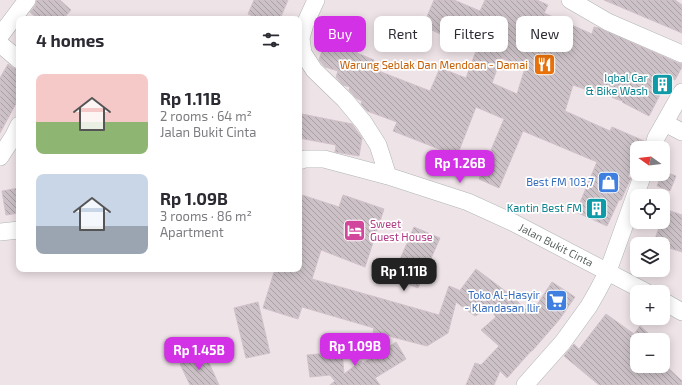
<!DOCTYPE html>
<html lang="en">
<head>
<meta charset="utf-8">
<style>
  body { margin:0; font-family:"Exo 2",sans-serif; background:#f2f2f3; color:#2b2b33; height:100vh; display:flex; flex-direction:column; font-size:15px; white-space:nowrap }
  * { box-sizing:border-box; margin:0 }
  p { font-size:13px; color:#7c7c81 }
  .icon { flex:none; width:22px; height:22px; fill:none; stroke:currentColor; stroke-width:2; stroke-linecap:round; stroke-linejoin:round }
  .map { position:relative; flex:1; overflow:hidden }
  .drawer { position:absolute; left:16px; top:16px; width:286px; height:256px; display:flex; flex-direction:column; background:#fff; border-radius:8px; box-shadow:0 2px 10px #0003 }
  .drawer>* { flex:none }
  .hud { position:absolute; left:314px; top:16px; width:308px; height:36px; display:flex; gap:8px }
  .needle { width:26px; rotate:284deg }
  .buttons { position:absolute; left:630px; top:141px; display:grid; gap:8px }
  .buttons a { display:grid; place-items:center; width:40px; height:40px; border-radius:8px; background:#fff; box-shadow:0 2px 10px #0003; font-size:20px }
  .price { position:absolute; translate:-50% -34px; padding:0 9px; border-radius:8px; background:#d231e5; color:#fff; font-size:13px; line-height:26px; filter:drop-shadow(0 1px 2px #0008) }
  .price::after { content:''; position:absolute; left:50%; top:24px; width:12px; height:9px; margin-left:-6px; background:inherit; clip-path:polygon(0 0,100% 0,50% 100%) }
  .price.current { background:#222; color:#fff }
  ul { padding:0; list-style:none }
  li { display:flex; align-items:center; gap:12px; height:100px; padding:0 20px }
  li span { display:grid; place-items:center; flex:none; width:112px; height:80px; border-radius:8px; color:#555 }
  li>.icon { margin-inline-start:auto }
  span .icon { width:48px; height:48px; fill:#fffc; stroke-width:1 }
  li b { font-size:17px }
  h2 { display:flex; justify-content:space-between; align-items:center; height:48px; padding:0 20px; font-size:17px }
  .pill { padding:0 14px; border-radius:8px; background:#fff; box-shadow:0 2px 10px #0003; font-size:14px; line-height:36px }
  .pill.current { background:#d231e5; color:#fff }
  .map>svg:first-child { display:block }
  .building { fill:url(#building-back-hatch); stroke:#d2c1ca; fill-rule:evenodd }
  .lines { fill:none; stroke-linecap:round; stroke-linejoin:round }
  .minor-casing { stroke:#aeb5b2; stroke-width:18 }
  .minor { stroke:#fff; stroke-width:17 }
  .labels { text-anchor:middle; stroke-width:3.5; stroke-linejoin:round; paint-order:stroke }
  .food-label { font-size:11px; fill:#c56008; stroke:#fff; text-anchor:end }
  .culture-label { font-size:11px; fill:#0d838f; stroke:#fff; text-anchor:end }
  .shop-label { font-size:11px; fill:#366cbe; stroke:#fff; text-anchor:end }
  .hotel-label { font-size:11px; fill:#b23c85; stroke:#fff; text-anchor:start }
  .street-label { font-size:11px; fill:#5b635e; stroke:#fff }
</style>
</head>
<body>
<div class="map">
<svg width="682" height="385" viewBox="0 0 682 385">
  <defs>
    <pattern id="building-back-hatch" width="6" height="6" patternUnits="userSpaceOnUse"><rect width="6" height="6" fill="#cbc1c6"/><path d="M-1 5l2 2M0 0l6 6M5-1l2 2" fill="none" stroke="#a8a0a4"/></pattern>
  </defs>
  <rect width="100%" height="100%" fill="#eee3e7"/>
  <path class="building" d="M 37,0 L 60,0 L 71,10 L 63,19 L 38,19 L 30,12 L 35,6 Z
    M 254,0 L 288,0 L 280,19 L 259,19 L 248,14 Z
    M 434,0 L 454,0 L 480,11 L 485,0 L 537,0 L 548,5 L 544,13 L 592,34 L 594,27 L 599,28 L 678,63 L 682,64 L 682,67 L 675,80 L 673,79 L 665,93 L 662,91 L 649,116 L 622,102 L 623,101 L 616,99 L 598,90 L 596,93 L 573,85 L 565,111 L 610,131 L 612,127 L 644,141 L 641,148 L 637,148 L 637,156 L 628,177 L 631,178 L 621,200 L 619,200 L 607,226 L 576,212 L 597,162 L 523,131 L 499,188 L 479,179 L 504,119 L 476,107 L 457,156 L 393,131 L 397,122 L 367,111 L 361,104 L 362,101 L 356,98 L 349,90 L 350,87 L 343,85 L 336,77 L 338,71 L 325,67 L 319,60 L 328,31 L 346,37 L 344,41 L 359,46 L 357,53 L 374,60 L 371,68 L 394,77 L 430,91 L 440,68 L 466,78 L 476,51 L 446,38 L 447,37 L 423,26 ZM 501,58 L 525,68 L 517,94 L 492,83 Z
    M 604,0 L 675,0 L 682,5 L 682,33 Z
    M 8,64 L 13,68 L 19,70 L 19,98 L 0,133 L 0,78 Z
    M 302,114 L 352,124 L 362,138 L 359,156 L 335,152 L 336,145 L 299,138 L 299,124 Z
    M 663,171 L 676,176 L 670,191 L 657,186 L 662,174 L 663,174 Z
    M 19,188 L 19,213 L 6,215 L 2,191 Z
    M 302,195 L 339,207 L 343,195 L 384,209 L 365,267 L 321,250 L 312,279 L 439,315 L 449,286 L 459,290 L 458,293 L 476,269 L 508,293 L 531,314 L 552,282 L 575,297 L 559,320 L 532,351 L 531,351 L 507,378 L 500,371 L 494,385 L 466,385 L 475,363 L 481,365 L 499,346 L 481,330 L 496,317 L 489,308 L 475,316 L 456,302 L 448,333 L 427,346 L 373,332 L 374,328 L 302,307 L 298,319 L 263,308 L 275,269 L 299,269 L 299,204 Z
    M 665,209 L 682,215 L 682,252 L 663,246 L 663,244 L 658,244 L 654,242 L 661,222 L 663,222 L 663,216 Z
    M 414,227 L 440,238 L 418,288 L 392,278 Z
    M 258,302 L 270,353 L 246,358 L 234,308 Z
    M 606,314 L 634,334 L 640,326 L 656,340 L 637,340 L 637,366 L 663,366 L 663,363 L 682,381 L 682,385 L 599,385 L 564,356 L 574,344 L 579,349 Z
    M 396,342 L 406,359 L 375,378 L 380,385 L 330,385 L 335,381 L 330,375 L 310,377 L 307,355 L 342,352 L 344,374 L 361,361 L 363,363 Z
    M 204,352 L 219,385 L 190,385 L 180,364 Z"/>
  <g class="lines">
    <defs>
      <path id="minor" d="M 316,0 L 305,24 L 301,38 L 303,53 L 314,70 L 345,100 L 364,123 L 378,145 L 388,176
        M 570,0 L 608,22 L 682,54
        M 0,36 L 27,0
        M 0,44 L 19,60
        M 665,123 L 682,132
        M 653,148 L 656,138 L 682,92
        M 0,157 L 13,137 L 19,125
        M 299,161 L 305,159 L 324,159 L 388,176 L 468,202 L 514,223 L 646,292
        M 0,232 L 19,230
        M 663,301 L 682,312
        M 525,385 L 563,342 L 589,306 L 597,292 L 608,271 L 643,174"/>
    </defs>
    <use href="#minor" class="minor-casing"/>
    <use href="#minor" class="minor"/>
  </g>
  <defs>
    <symbol id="restaurant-square" viewBox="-11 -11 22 22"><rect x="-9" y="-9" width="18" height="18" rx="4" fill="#e8710a" stroke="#fff"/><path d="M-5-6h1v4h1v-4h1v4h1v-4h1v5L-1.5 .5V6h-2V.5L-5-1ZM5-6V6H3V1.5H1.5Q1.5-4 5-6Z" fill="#fff"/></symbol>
    <symbol id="building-square" viewBox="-11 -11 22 22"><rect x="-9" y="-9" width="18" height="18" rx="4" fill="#0f9aa8" stroke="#fff"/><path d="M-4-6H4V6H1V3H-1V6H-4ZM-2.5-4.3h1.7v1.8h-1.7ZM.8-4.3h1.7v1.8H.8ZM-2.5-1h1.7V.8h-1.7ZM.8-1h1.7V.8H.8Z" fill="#fff"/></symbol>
    <symbol id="shop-square" viewBox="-11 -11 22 22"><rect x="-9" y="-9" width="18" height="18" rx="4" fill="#3f7fe0" stroke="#fff"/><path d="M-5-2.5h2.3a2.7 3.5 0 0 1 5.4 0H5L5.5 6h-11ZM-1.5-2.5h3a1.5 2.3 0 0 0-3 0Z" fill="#fff"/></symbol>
    <symbol id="hotel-square" viewBox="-11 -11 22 22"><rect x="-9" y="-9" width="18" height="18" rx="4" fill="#d1479c" stroke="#fff"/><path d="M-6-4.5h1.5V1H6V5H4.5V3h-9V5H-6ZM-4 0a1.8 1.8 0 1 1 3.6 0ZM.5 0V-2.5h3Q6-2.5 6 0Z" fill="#fff"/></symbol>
    <symbol id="supermarket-square" viewBox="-11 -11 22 22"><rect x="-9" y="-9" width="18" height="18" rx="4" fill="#3f7fe0" stroke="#fff"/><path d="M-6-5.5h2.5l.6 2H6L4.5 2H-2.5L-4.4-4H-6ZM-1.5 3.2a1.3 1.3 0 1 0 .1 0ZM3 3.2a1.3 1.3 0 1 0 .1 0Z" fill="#fff"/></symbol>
  </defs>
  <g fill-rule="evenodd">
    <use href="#restaurant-square" x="532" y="52" width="25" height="25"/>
    <use href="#building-square" x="650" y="72" width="25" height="25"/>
    <use href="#shop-square" x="596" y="170" width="25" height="25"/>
    <use href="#building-square" x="584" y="196" width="25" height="25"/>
    <use href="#hotel-square" x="342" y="218" width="25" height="25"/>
    <use href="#supermarket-square" x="544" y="288" width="25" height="25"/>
  </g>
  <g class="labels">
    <g class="food-label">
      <text x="528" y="69">Warung Seblak Dan Mendoan - Damai</text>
    </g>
    <g class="culture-label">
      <text x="648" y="82">Iqbal Car<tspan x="648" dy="13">&amp; Bike Wash</tspan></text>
      <text x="582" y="212">Kantin Best FM</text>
    </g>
    <g class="shop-label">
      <text x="594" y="186">Best FM 103,7</text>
      <text x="540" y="299">Toko Al-Hasyir<tspan x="540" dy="13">- Klandasan Ilir</tspan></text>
    </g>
    <g class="hotel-label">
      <text x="370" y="228">Sweet<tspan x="370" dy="13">Guest House</tspan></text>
    </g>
    <g class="street-label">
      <text transform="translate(556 245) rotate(27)" y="4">Jalan Bukit Cinta</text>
    </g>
  </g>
</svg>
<div class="buttons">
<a><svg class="needle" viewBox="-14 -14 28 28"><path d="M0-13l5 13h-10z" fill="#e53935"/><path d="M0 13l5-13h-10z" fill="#7c7c81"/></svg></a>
<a><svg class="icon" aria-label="locate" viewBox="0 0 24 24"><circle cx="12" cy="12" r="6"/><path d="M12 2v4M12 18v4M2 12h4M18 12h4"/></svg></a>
<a><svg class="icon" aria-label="layers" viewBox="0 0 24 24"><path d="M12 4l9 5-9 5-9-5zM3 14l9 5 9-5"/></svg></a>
<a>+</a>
<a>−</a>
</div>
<b class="price" style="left:460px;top:184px">Rp 1.26B</b>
<b class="price current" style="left:404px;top:292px">Rp 1.11B</b>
<b class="price" style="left:355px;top:367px">Rp 1.09B</b>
<b class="price" style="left:199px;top:371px">Rp 1.45B</b>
<div class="hud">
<a class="pill current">Buy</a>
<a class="pill">Rent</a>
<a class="pill">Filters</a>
<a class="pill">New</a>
</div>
<section class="drawer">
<h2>4 homes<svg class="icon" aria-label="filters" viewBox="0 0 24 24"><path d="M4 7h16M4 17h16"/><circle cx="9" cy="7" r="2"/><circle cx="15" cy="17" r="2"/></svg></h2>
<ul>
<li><span style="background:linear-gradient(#f6c9c9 60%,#8fb573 0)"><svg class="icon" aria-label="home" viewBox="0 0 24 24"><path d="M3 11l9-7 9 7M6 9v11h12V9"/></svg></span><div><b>Rp 1.11B</b><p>2 rooms · 64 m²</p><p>Jalan Bukit Cinta</p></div></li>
<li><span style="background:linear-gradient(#c9d6e8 65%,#9aa5b1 0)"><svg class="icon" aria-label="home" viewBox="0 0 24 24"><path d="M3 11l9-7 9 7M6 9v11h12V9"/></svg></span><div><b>Rp 1.09B</b><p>3 rooms · 86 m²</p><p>Apartment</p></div></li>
</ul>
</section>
</div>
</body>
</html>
